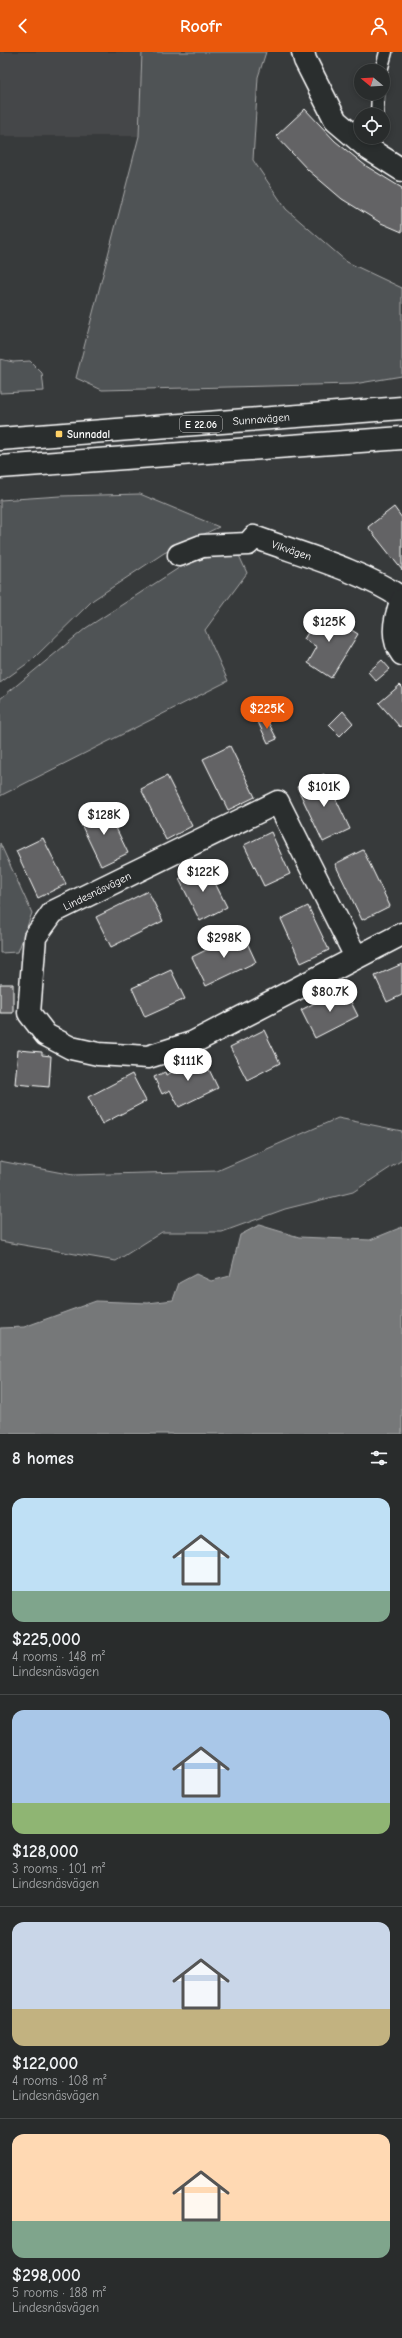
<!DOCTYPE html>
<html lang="en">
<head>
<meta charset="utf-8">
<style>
  body { margin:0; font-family:"Comic Neue",sans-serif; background:#353838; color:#f1f3f6; height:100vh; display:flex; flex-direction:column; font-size:15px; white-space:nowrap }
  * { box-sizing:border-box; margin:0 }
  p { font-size:13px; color:#a5a7a9 }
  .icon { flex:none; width:22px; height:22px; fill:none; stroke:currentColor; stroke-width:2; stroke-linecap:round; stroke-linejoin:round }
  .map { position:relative; height:1382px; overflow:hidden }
  .panel { display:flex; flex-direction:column; background:#292c2c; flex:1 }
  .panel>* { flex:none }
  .needle { width:26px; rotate:288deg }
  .controls { position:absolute; left:354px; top:12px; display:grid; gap:8px }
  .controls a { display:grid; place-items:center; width:36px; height:36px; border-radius:50%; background:#292c2c; box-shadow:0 2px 6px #0003,0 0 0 1px #454848; font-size:20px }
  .price { position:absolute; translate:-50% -34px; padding:0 9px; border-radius:14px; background:#fff; color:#222; font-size:13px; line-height:26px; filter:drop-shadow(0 1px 2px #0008) }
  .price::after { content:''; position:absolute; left:50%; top:24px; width:12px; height:9px; margin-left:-6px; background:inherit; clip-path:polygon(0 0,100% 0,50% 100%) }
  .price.active { background:#ea580c; color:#fff }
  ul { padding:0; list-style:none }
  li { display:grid; align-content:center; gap:8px; height:212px; padding:0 12px }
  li+li { border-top:1px solid #454848 }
  li span { display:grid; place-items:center; height:124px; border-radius:12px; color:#555 }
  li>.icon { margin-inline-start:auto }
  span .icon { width:72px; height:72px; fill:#fffc; stroke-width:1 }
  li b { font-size:17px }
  h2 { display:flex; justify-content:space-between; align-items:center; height:48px; padding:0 12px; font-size:17px }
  header { display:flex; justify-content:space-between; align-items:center; height:52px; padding:0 12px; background:#ea580c; color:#fff; font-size:18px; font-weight:600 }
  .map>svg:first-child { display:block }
  .built { fill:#444748 }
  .green { fill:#505354; stroke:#a8a9aa }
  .water { fill:#767879; stroke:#adaeaf }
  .building { fill:#636465; stroke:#fff }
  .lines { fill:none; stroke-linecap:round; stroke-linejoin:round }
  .lane-casing { stroke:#fff; stroke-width:15 }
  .street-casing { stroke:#fff; stroke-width:25 }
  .highway-casing { stroke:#fff; stroke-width:25 }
  .lane { stroke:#2a2d2e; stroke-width:12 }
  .street { stroke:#2a2d2e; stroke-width:22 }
  .highway { stroke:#2a2d2e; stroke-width:22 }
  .poi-dot { fill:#ffd166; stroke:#2a2d2e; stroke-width:1.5 }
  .labels { text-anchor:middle; stroke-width:4; stroke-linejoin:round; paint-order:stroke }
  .shield { fill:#2a2d2e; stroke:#bfc0c0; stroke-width:1 }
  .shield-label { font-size:10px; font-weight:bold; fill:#fff }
  .street-label { font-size:11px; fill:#fff; stroke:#2a2d2e }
  .poi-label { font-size:11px; font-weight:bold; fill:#fff; stroke:#2a2d2e; text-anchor:start }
</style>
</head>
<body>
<header><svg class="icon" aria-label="back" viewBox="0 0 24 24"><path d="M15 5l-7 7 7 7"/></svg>Roofr<svg class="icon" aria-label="person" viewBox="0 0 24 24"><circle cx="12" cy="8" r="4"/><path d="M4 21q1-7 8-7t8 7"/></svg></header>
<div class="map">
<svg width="402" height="1382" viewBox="0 0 402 1382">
  <rect width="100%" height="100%" fill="#373a3b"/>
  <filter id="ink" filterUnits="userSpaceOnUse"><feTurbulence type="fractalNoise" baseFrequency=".025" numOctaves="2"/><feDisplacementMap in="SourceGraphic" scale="8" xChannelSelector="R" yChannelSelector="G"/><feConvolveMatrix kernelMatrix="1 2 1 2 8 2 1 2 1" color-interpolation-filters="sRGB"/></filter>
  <g filter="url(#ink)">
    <path class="built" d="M 0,0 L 142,0 L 139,84 L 0,84 Z"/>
    <path class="green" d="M 142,0 L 266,0 L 258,25 L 253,108 L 286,157 L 347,210 L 402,236 L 402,324 L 354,332 L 102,338 L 76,326 L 139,84 Z
      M 0,307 L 13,310 L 30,309 L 42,321 L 44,339 L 0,341 Z
      M 140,442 L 219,475 L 164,501 L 93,548 L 32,608 L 0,631 L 0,448 L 60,444 Z
      M 237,499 L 247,521 L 205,578 L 228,629 L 0,744 L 0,647 L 86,576 L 188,510 Z
      M 0,791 L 32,861 L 18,900 L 0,901 Z
      M 338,1066 L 402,1079 L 402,1108 L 353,1140 L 285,1157 L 222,1180 L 162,1180 L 116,1209 L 0,1189 L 0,1109 L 73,1123 L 217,1119 Z"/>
    <path class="water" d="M 259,1173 L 299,1185 L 370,1188 L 402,1175 L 402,1382 L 0,1382 L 0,1276 L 24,1275 L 96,1249 L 148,1251 L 173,1248 L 179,1231 L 196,1222 L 211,1229 L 230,1224 L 240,1183 Z"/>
    <path class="building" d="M 305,57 L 335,89 L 366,114 L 402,136 L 402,180 L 381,171 L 342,147 L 308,118 L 276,84 Z
      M 394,455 L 402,466 L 402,518 L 368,475 Z
      M 321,559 L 358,582 L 331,626 L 308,611 L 317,595 L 304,587 Z
      M 382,608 L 390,617 L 376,629 L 368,620 Z
      M 400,633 L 402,635 L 402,673 L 400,675 L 379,651 Z
      M 343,659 L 353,671 L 340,684 L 329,673 Z
      M 265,664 L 277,687 L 268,691 L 257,668 Z
      M 230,694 L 255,745 L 228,758 L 203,707 Z
      M 324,722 L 350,777 L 323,790 L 297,735 Z
      M 167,724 L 192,774 L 166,788 L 141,737 Z
      M 106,755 L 128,801 L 101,814 L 79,768 Z
      M 271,780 L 290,822 L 264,834 L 244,793 Z
      M 43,786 L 66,832 L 38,846 L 16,799 Z
      M 363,798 L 390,854 L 362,868 L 335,812 Z
      M 206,813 L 227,855 L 200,869 L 179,827 Z
      M 148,839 L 163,869 L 111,895 L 96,865 Z
      M 308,854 L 329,898 L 301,911 L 281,867 Z
      M 242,880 L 256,910 L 206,934 L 192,905 Z
      M 402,912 L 402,943 L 387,950 L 375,924 Z
      M 171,918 L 185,947 L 145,965 L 132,936 Z
      M 0,932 L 13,932 L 13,961 L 0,961 Z
      M 344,936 L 358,964 L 315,986 L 301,958 Z
      M 264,978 L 280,1011 L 247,1028 L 230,995 Z
      M 18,998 L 42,1000 L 42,1003 L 51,1004 L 49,1035 L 15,1032 Z
      M 203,1005 L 218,1036 L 179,1055 L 170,1038 L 162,1042 L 154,1025 L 165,1020 L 166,1023 Z
      M 132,1022 L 146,1049 L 102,1072 L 88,1045 Z"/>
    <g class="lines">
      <defs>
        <path id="lane" d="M 381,19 L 386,0
          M 377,63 L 378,41"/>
        <g id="street">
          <path d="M 303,0 L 305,8 L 336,69 L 369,97 L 402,118"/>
          <path id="s1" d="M 179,503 L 202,494 L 248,492 L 254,485 C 303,503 358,517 402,546"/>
          <path d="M 402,548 C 395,565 390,586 402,602"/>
          <path d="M 356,905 L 278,750 L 53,860 L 35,885 L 29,961 L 46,983 L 71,996 L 98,1002 L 148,1005 L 192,991 L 402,882"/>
        </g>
        <g id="highway">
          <path id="s2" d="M 0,387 L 402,356"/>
          <path d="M 0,415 L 402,386"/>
        </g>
      </defs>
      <use href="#lane" class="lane-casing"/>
      <use href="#street" class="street-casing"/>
      <use href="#highway" class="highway-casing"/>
      <use href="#lane" class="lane"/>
      <use href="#street" class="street"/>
      <use href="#highway" class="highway"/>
    </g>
  </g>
  <rect class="poi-dot" x="55" y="378" width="8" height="8" rx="2"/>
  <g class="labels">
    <rect class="shield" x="180" y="364" width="42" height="16" rx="3"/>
    <g class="shield-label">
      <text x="201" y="376">E 22.06</text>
    </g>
    <g class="street-label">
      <text dy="4" stroke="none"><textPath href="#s2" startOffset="262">Sunnavägen</textPath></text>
      <text dy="4" stroke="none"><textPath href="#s1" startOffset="120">Vikvägen</textPath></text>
      <text transform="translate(97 839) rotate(-26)" y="4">Lindesnäsvägen</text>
    </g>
    <g class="poi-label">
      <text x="67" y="386">Sunnadal</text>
    </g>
  </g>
</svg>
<div class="controls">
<a><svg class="needle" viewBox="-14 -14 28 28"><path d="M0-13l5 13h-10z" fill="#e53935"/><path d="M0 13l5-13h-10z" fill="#a5a7a9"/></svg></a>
<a><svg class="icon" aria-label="locate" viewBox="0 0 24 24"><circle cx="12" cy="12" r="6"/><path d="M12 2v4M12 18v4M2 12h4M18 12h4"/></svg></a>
</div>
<b class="price" style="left:329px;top:591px">$125K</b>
<b class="price active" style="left:267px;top:678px">$225K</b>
<b class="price" style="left:324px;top:756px">$101K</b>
<b class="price" style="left:104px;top:784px">$128K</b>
<b class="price" style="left:203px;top:841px">$122K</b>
<b class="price" style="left:224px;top:907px">$298K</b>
<b class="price" style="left:330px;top:961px">$80.7K</b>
<b class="price" style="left:188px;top:1030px">$111K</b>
</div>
<section class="panel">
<h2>8 homes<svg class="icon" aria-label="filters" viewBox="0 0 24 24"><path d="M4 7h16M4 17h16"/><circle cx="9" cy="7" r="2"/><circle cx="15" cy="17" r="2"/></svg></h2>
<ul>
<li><span style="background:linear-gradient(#bfe0f5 75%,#7fa58c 0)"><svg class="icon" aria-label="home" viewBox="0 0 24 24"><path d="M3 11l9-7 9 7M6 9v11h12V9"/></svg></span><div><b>$225,000</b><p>4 rooms · 148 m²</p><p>Lindesnäsvägen</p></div></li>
<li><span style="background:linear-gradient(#a9c7e8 75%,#8fb573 0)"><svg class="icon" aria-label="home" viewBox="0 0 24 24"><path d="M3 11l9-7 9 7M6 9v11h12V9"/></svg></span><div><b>$128,000</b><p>3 rooms · 101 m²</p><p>Lindesnäsvägen</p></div></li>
<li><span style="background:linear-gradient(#c9d6e8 70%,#c2b280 0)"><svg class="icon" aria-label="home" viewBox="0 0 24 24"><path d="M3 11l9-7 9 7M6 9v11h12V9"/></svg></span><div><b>$122,000</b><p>4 rooms · 108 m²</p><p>Lindesnäsvägen</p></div></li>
<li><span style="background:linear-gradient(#ffd9b3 70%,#7fa58c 0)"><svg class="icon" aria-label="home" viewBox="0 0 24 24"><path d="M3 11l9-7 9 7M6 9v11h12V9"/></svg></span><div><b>$298,000</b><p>5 rooms · 188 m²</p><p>Lindesnäsvägen</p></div></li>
</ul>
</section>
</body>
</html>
